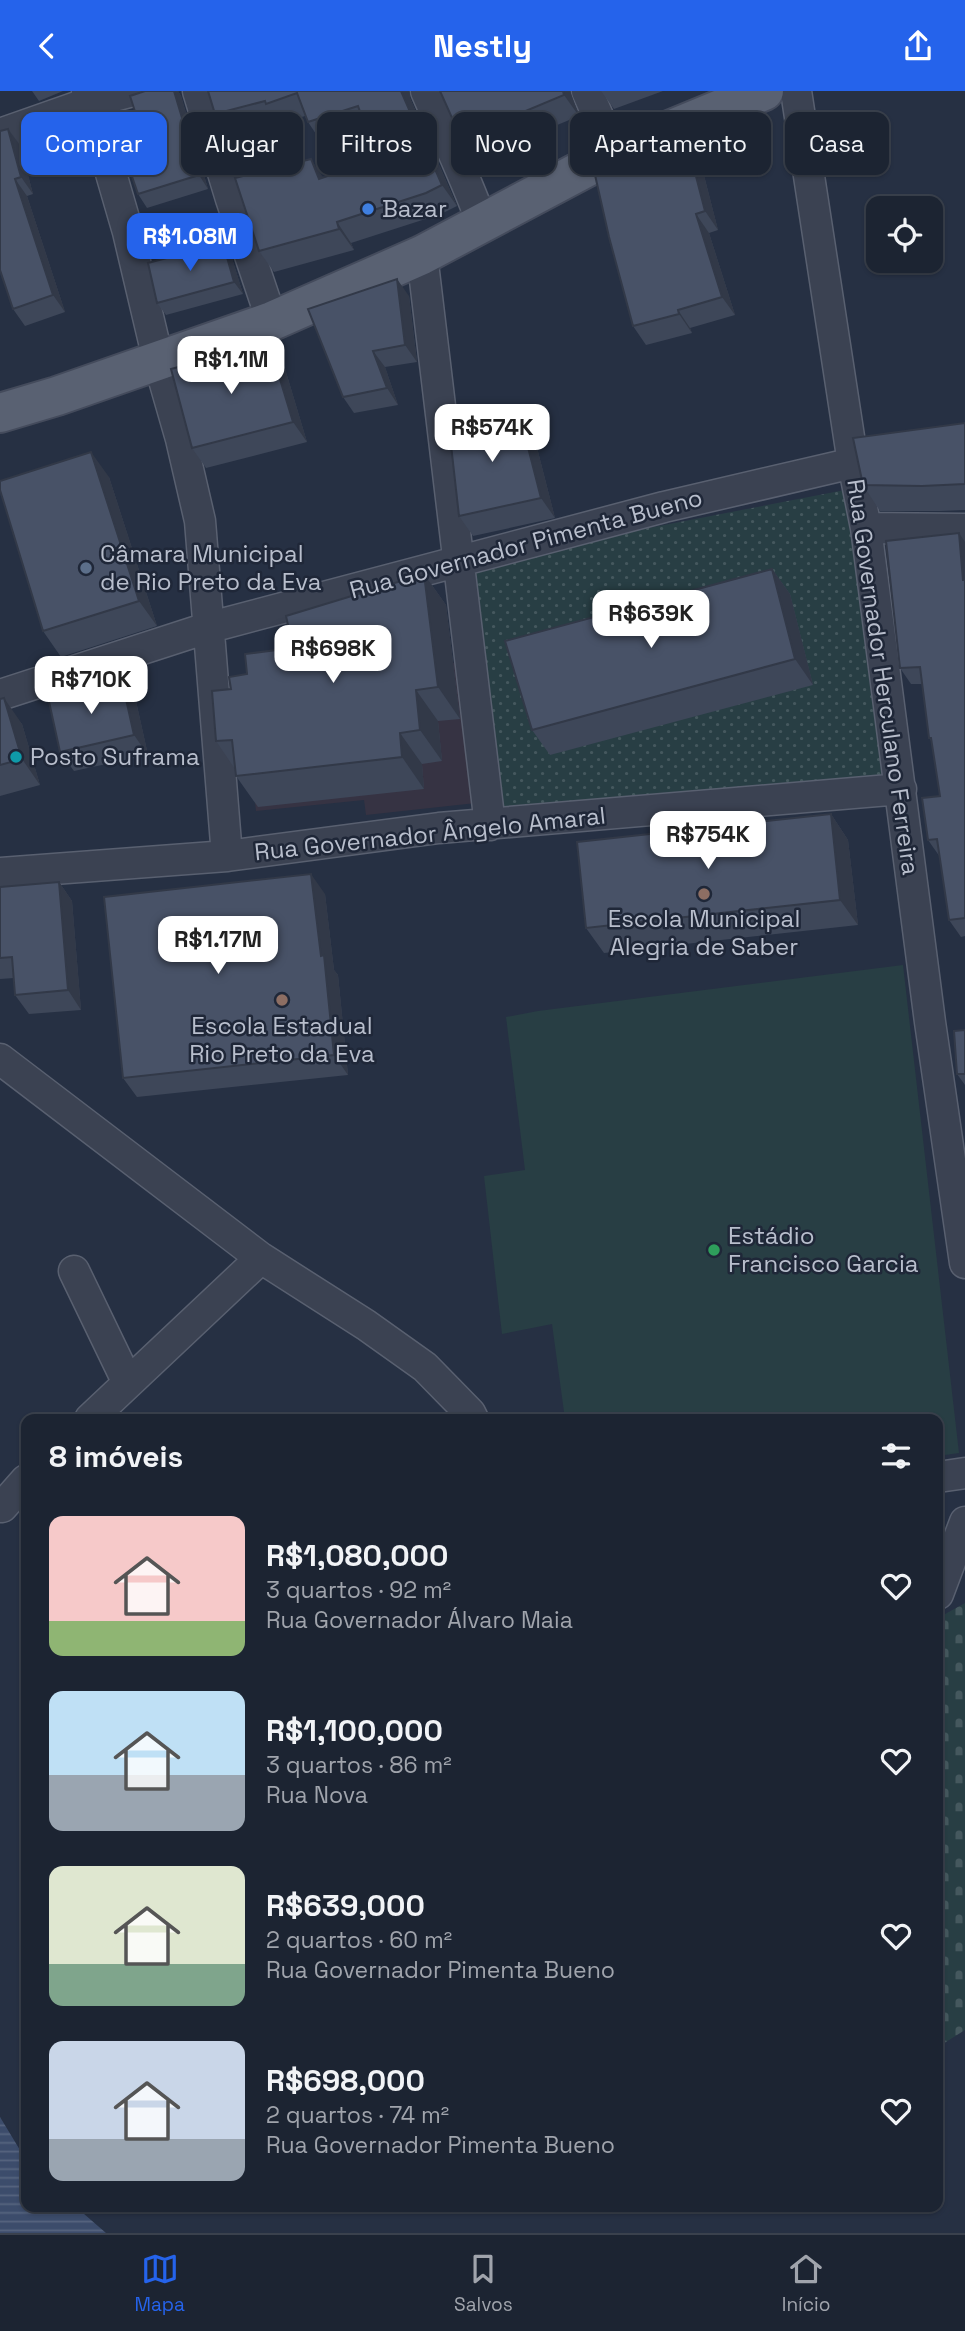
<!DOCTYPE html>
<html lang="pt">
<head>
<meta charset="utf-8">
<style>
  body { margin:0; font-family:"Space Grotesk",sans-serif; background:#29303e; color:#f1f3f6; height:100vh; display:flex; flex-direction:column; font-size:26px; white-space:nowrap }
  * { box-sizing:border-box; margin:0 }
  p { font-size:23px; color:#a0a4ac }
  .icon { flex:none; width:38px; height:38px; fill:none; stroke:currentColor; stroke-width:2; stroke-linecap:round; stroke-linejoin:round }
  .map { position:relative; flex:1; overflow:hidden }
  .panel { position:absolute; left:21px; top:1323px; width:922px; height:798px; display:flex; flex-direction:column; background:#1c2432; border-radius:14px; box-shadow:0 2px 5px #0004,0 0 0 2px #3a414d }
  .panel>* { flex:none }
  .banner { position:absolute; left:21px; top:21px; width:924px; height:63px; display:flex; gap:14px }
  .tools { position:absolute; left:866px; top:105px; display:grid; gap:14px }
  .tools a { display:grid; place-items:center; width:77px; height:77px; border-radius:14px; background:#1c2432; box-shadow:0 2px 5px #0004,0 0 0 2px #3a414d; font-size:35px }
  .price { position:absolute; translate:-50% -60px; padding:0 16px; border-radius:14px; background:#fff; color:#222; font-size:23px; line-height:46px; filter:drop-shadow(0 2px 4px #0008) }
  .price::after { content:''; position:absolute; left:50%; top:42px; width:21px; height:16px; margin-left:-10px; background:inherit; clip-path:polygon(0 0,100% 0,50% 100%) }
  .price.current { background:#2563eb; color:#fff }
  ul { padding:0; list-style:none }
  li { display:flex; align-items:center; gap:21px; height:175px; padding:0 28px }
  li span { display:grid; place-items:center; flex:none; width:196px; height:140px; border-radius:14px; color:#555 }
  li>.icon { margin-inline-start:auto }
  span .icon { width:84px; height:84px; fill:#fffc; stroke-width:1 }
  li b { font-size:30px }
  h2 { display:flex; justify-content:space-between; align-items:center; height:84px; padding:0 28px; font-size:30px }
  .pill { padding:0 24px; border-radius:14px; background:#1c2432; box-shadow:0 2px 5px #0004,0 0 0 2px #3a414d; font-size:24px; line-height:63px }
  .pill.current { background:#2563eb; color:#fff }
  header { display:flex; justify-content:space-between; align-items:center; height:91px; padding:0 28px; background:#2563eb; color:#fff; font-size:32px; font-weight:800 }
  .dock { display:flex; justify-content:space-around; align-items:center; height:98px; border-top:2px solid #3a414d; background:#1c2432; font-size:19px; color:#a0a4ac }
  .dock a { display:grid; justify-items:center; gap:4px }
  .dock .current { color:#2563eb }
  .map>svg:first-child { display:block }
  .medical { fill:#363343 }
  .grass { fill:url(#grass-dots) }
  .cemetery { fill:url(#cemetery-stones) }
  .pitch { fill:#283e44 }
  .water { fill:url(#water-rules) }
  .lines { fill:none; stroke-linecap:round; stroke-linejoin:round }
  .minor-casing { stroke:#596070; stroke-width:33 }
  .primary-casing { stroke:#444b5c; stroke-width:42 }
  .minor { stroke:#3b4252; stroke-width:30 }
  .primary { stroke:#596172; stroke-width:38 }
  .wall { fill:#3e4759 }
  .shaded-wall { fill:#323948 }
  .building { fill:#485267; stroke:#323948; stroke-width:2 }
  .shop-dot { fill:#3f7fe0; stroke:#1f2738; stroke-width:2.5 }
  .service-dot { fill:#5c6f8a; stroke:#1f2738; stroke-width:2.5 }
  .culture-dot { fill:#0f9aa8; stroke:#1f2738; stroke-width:2.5 }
  .education-dot { fill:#8d6e63; stroke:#1f2738; stroke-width:2.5 }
  .leisure-dot { fill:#2e9e5b; stroke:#1f2738; stroke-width:2.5 }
  .labels { text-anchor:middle; stroke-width:5; stroke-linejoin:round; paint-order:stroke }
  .poi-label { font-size:24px; fill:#b8becc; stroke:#1f2738; text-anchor:start }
  .street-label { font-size:24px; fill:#b8becc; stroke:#1f2738 }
</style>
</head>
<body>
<header><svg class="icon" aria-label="back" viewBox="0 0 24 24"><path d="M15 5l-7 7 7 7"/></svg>Nestly<svg class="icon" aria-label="share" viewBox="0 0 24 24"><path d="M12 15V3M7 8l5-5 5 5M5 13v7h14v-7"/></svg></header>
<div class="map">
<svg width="965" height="2142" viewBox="0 0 965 2142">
  <defs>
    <pattern id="grass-dots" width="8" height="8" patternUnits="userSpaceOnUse" patternTransform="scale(1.75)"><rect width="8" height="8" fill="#283e44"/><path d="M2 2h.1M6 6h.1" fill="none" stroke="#45585e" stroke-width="1.8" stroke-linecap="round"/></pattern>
    <pattern id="cemetery-stones" width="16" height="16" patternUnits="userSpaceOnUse" patternTransform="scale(1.75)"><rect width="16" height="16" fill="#283e44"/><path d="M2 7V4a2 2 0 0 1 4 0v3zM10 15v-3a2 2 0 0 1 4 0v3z" fill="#45585e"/></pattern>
    <pattern id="water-rules" width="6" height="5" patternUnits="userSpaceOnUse" patternTransform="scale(1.75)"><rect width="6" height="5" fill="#3c4c6b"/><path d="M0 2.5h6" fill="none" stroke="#56647f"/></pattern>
  </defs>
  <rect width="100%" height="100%" fill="#263043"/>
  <path class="medical" d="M 460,571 L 476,712 L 366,724 L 364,709 L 256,720 L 252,682 L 229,684 L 220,596 Z"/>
  <path class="grass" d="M 850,398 L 890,687 L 504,729 L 473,471 Z"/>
  <path class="cemetery" d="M 965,1512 L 965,1939 L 938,1956 L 938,1527 Z"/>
  <path class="pitch" d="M 903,874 L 959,1362 L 938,1365 L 938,1328 L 565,1328 L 552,1233 L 502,1243 L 484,1085 L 525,1079 L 506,926 L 538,920 Z"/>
  <path class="water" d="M 0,2026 L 26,2069 L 26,2116 L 76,2116 L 106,2142 L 0,2142 Z"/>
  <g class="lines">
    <defs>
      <path id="minor" d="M 87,0 L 128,141 L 158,268 L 181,348 L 200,430 L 227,765
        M 198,0 L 231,108 L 272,230
        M 426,0 C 445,44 466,87 482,132
        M 587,0 L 614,62
        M 796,0 L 853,372 L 866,437 L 930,931 L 965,1172
        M 0,43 L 91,11 L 133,0
        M 422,164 L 490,734
        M 866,437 L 965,438
        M 0,604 L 207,537 L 664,416 L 853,372
        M 0,782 L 227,765 L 439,737 L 901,698
        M 0,968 L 261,1167 L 366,1234 L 425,1276 L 470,1322 L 473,1328
        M 74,1180 L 128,1292
        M 90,1328 L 261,1167
        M 938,1386 L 965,1382
        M 2,1416 L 26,1389
        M 938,1503 L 965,1431"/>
      <path id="primary" d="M 0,322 L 57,305 L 272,230 L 422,164 L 614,62 L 764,0"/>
    </defs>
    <use href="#minor" class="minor-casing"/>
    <use href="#primary" class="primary-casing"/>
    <use href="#minor" class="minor"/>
    <use href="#primary" class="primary"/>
  </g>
  <path class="wall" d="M 32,0 L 63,0 L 39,10 Z
    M 145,0 L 178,0 L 181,5 L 208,98 L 147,117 L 138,103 L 149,64 Z
    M 208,0 L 409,0 L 410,7 L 457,115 L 441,123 L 351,152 L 354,159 L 274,181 L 259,160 L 323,86 L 377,68 L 366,38 L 322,52 L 308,31 L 305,25 L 280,33 L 279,31 L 230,44 L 215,23 Z
    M 570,0 L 579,25 L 475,68 L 461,47 Z
    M 601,0 L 663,0 L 614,18 Z
    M 8,38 L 20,54 L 33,103 L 27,105 L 65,221 L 25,235 L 13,218 Z
    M 697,57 L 718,139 L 709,142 L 735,224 L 690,237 L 692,242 L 646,254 L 633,235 Z
    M 231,164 L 243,203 L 166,224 L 157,212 Z
    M 409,205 L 417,271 L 385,276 L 398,314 L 354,322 L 343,306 Z
    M 283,271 L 307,351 L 206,377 L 192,357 Z
    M 519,321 L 533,341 L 555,427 L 473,445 L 459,425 Z
    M 965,332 L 965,419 L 940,420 L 880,420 L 863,394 Z
    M 109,386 L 157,535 L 61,566 L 43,540 Z
    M 965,451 L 965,845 L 961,846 L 949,829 L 940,766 L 928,749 L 940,705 L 932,651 L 929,647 L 922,593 L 911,593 L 900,577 Z
    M 772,478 L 790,503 L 813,594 L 550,664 L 532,639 Z
    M 424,483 L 446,514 L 460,628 L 438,630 L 442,670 L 422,673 L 424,698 L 258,716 L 236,685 L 235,678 L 216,650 L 231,598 L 247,583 Z
    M 0,608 L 22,633 L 40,694 L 0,705 Z
    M 136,610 L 148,664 L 74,680 L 60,661 Z
    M 831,723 L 848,749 L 858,834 L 604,862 L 586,837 Z
    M 59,791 L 72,810 L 81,919 L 29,923 L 15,904 L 14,887 L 0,888 L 0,796 Z
    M 325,803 L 334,879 L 338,884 L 348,984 L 137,1006 L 123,987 Z
    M 965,939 L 965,994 L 957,983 Z"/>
  <path class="shaded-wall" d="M 174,0 L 178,0 L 181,5 L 208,98 L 199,84 Z
    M 401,0 L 409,0 L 410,7 L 457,115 L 442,94 Z
    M 563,0 L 570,0 L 579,25 L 564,4 Z
    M 8,38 L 20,54 L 33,103 L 21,86 Z
    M 684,39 L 697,57 L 718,139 L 705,120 Z
    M 311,68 L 325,89 L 319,88 Z
    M 15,88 L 27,105 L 65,221 L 53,204 Z
    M 696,123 L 709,142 L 735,224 L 722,206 Z
    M 337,131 L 351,152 L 354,159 L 339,138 Z
    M 223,152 L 231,164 L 243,203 L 234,191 Z
    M 397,188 L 409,205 L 417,271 L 405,254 Z
    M 678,219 L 690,237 L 692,242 L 679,223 Z
    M 269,252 L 283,271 L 307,351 L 293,331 Z
    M 373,260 L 385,276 L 398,314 L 387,297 Z
    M 519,321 L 533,341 L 555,427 L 541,407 Z
    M 91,361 L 109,386 L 157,535 L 139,510 Z
    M 959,442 L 965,451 L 965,493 L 963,489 Z
    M 772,478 L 790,503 L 813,594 L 795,568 Z
    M 424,483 L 446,514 L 460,628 L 438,596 Z
    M 122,590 L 136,610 L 148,664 L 134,644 Z
    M 416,599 L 438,630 L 442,670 L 420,639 Z
    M 4,607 L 22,633 L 40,694 L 22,668 Z
    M 400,642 L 422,673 L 424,698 L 402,666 Z
    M 831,723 L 848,749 L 858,834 L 840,809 Z
    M 311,783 L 325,803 L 334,879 L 338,884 L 348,984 L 334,964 L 321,865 Z
    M 59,791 L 72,810 L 81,919 L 68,899 Z"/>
  <path class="building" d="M 145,0 L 174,0 L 199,84 L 138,103 L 127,71 L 149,64 L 130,5 Z
    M 208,0 L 401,0 L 442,94 L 426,102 L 337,131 L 339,138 L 259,160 L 235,87 L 311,68 L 319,88 L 377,68 L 358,15 L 308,31 L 297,2 L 266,13 L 265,10 L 215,23 Z
    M 440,0 L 563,0 L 564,4 L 461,47 Z
    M 8,38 L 21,86 L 15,88 L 53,204 L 13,218 L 0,179 L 0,40 Z
    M 684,39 L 705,120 L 696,123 L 722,206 L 678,219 L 679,223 L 633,235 L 609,146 L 593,75 Z
    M 223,152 L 234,191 L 157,212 L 148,172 Z
    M 397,188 L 405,254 L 373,260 L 387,297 L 343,306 L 308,218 Z
    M 269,252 L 293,331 L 192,357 L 171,278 Z
    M 519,321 L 541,407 L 459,425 L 449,336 Z
    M 965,332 L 965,393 L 922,395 L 863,394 L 853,347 Z
    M 91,361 L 139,510 L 43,540 L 0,399 L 0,390 Z
    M 959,442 L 963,489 L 965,489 L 965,827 L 949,829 L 937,748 L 928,749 L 922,707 L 940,705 L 931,647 L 929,647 L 920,576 L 900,577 L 886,450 Z
    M 772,478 L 795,568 L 532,639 L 505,550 Z
    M 424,483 L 438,596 L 416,599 L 420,639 L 400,642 L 402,666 L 236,685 L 232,649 L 216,650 L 212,600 L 231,598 L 229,586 L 247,583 L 245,563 L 293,557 L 286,525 Z
    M 122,590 L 134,644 L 60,661 L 48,606 Z
    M 4,607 L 22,668 L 0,674 L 0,608 Z
    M 831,723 L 840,809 L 586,837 L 577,751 Z
    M 311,783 L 321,865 L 324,864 L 334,964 L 123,987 L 104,806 Z
    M 59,791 L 68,899 L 15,904 L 12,866 L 0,867 L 0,796 Z
    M 965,939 L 965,983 L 957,983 L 954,940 Z"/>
  <circle class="shop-dot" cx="368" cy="118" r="7"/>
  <circle class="service-dot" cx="86" cy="477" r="7"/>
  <circle class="culture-dot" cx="16" cy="666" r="7"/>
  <g class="education-dot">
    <circle cx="704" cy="803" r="7"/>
    <circle cx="282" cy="909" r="7"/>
  </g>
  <circle class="leisure-dot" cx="714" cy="1159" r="7"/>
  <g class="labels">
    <g class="poi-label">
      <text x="382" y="126">Bazar</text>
      <text x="100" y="471">Câmara Municipal<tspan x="100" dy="28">de Rio Preto da Eva</tspan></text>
      <text x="30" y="674">Posto Suframa</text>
      <text x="704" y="836" text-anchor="middle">Escola Municipal<tspan x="704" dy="28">Alegria de Saber</tspan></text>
      <text x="282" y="943" text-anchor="middle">Escola Estadual<tspan x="282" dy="28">Rio Preto da Eva</tspan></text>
      <text x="728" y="1153">Estádio<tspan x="728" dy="28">Francisco Garcia</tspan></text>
    </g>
    <g class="street-label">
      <text transform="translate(526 453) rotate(-15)" y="8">Rua Governador Pimenta Bueno</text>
      <text transform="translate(883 586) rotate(82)" y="8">Rua Governador Herculano Ferreira</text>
      <text transform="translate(430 743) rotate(-6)" y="8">Rua Governador Ângelo Amaral</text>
    </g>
  </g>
</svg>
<div class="tools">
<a><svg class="icon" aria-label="locate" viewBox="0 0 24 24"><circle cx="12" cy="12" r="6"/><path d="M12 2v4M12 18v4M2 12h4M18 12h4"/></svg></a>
</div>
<b class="price current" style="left:190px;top:182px">R$1.08M</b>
<b class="price" style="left:231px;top:305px">R$1.1M</b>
<b class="price" style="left:492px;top:373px">R$574K</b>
<b class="price" style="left:651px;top:559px">R$639K</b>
<b class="price" style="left:333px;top:594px">R$698K</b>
<b class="price" style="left:91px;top:625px">R$710K</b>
<b class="price" style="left:708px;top:780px">R$754K</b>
<b class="price" style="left:218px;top:885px">R$1.17M</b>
<div class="banner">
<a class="pill current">Comprar</a>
<a class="pill">Alugar</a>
<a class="pill">Filtros</a>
<a class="pill">Novo</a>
<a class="pill">Apartamento</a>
<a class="pill">Casa</a>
</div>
<section class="panel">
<h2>8 imóveis<svg class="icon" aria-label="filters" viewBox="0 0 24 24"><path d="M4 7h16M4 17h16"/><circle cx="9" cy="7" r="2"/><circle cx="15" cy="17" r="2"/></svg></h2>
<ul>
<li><span style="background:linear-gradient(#f6c9c9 75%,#8fb573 0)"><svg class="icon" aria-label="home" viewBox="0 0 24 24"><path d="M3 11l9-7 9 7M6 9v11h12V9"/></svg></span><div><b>R$1,080,000</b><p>3 quartos · 92 m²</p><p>Rua Governador Álvaro Maia</p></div><svg class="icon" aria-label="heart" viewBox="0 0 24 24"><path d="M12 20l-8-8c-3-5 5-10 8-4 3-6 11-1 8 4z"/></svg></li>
<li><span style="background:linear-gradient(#bfe0f5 60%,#9aa5b1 0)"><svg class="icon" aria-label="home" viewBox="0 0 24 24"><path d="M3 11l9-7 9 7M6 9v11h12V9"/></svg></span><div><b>R$1,100,000</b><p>3 quartos · 86 m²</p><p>Rua Nova</p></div><svg class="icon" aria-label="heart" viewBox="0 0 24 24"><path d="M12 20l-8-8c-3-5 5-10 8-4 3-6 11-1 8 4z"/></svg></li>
<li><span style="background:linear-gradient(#dfe7d0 70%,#7fa58c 0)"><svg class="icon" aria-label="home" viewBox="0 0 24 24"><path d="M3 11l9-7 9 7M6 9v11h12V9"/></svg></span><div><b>R$639,000</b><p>2 quartos · 60 m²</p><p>Rua Governador Pimenta Bueno</p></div><svg class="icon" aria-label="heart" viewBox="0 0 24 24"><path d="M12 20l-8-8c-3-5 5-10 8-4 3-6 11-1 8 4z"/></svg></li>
<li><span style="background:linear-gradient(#c9d6e8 70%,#9aa5b1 0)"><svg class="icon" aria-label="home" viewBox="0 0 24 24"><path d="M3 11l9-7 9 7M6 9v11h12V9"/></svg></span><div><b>R$698,000</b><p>2 quartos · 74 m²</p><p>Rua Governador Pimenta Bueno</p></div><svg class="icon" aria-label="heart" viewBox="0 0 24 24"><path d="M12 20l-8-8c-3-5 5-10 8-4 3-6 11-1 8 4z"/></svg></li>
</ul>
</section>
</div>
<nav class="dock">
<a class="current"><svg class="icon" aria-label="map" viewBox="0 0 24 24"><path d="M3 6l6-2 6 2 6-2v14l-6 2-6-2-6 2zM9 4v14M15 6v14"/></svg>Mapa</a>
<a><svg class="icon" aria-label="saved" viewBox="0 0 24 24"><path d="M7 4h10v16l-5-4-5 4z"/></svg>Salvos</a>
<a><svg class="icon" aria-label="home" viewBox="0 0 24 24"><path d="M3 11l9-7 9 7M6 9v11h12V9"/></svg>Início</a>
</nav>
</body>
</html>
